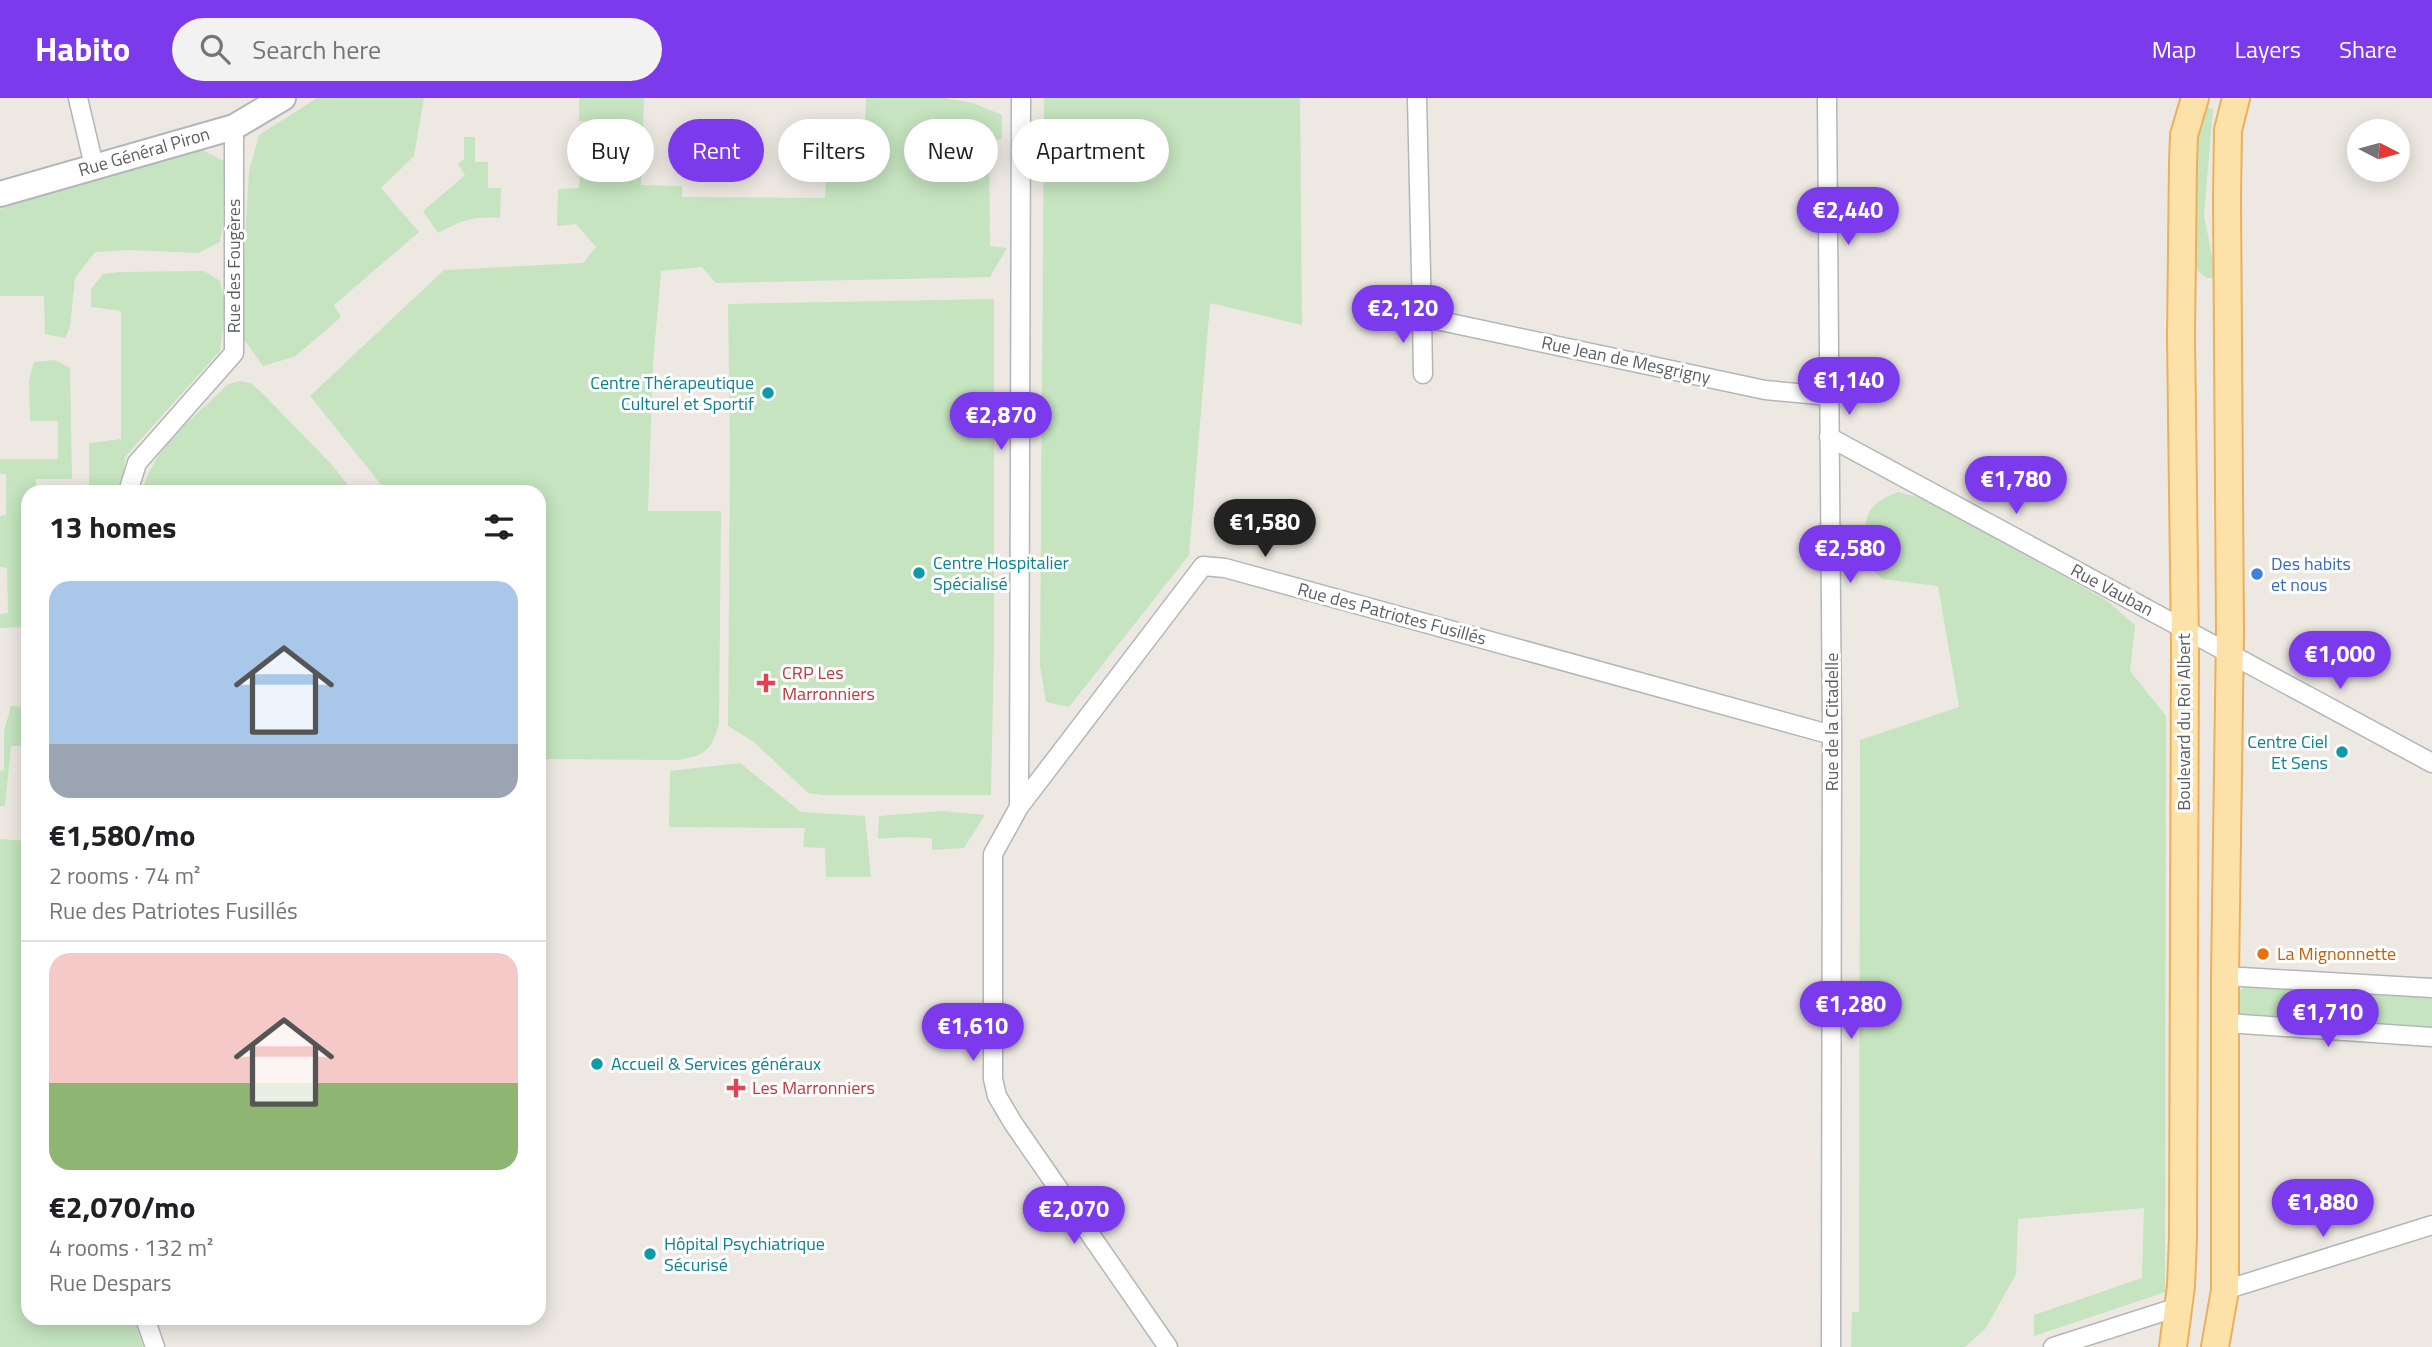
<!DOCTYPE html>
<html lang="en">
<head>
<meta charset="utf-8">
<style>
  body { margin:0; font-family:"Titillium Web",sans-serif; background:#f2f2f2; color:#202124; height:100vh; display:flex; flex-direction:column; font-size:26px; white-space:nowrap }
  * { box-sizing:border-box; margin:0 }
  p { font-size:23px; color:#757577 }
  .icon { flex:none; width:38px; height:38px; fill:none; stroke:currentColor; stroke-width:2; stroke-linecap:round; stroke-linejoin:round }
  .map { position:relative; flex:1; overflow:hidden }
  .side { position:absolute; left:21px; top:387px; width:525px; height:840px; display:flex; flex-direction:column; background:#fff; border-radius:21px; box-shadow:0 4px 18px #0003 }
  .side>* { flex:none }
  .top-card { position:absolute; left:567px; top:21px; width:665px; height:63px; display:flex; gap:14px }
  .needle { width:46px; rotate:96deg }
  .tools { position:absolute; left:2347px; top:21px; display:grid; gap:14px }
  .tools a { display:grid; place-items:center; width:63px; height:63px; border-radius:50%; background:#fff; box-shadow:0 4px 18px #0003; font-size:35px }
  .price { position:absolute; translate:-50% -60px; padding:0 16px; border-radius:24px; background:#7c3aed; color:#fff; font-size:23px; line-height:46px; filter:drop-shadow(0 2px 4px #0008) }
  .price::after { content:''; position:absolute; left:50%; top:42px; width:21px; height:16px; margin-left:-10px; background:inherit; clip-path:polygon(0 0,100% 0,50% 100%) }
  .price.current { background:#222; color:#fff }
  ul { padding:0; list-style:none }
  li { display:grid; align-content:center; gap:14px; height:371px; padding:0 28px }
  li+li { border-top:2px solid #e0e0e0 }
  li span { display:grid; place-items:center; height:217px; border-radius:21px; color:#555 }
  li>.icon { margin-inline-start:auto }
  span .icon { width:126px; height:126px; fill:#fffc; stroke-width:1 }
  li b { font-size:30px }
  h2 { display:flex; justify-content:space-between; align-items:center; height:84px; padding:0 28px; font-size:30px }
  .pill { padding:0 24px; border-radius:32px; background:#fff; box-shadow:0 4px 18px #0003; font-size:24px; line-height:63px }
  .pill.current { background:#7c3aed; color:#fff }
  header { display:flex; align-items:center; gap:42px; box-sizing:border-box; height:98px; padding:0 35px; background:#7c3aed; color:#fff }
  header strong { font-size:33px }
  nav { display:flex; gap:38px; margin-inline-start:auto; font-size:24px }
  .search { width:490px; height:63px; background:#f2f2f2; display:flex; align-items:center; gap:18px; box-sizing:border-box; padding:0 24px; border-radius:38px; color:#757577; font-size:26px }
  .map>svg:first-child { display:block }
  .green { fill:#c5e4bf }
  .lines { fill:none; stroke-linecap:round; stroke-linejoin:round }
  .street-casing { stroke:#b3b6b9; stroke-width:21 }
  .secondary-casing { stroke:#b2b6ba; stroke-width:28 }
  .primary-casing { stroke:#ecaf5d; stroke-width:30 }
  .street { stroke:#fff; stroke-width:18 }
  .secondary { stroke:#fff; stroke-width:24 }
  .primary { stroke:#fce2a9; stroke-width:26 }
  .culture-dot { fill:#0f9aa8; stroke:#fff; stroke-width:2.5 }
  .shop-dot { fill:#3f7fe0; stroke:#fff; stroke-width:2.5 }
  .health-dot { fill:#e0444e; stroke:#fff; stroke-width:2.5 }
  .food-dot { fill:#e8710a; stroke:#fff; stroke-width:2.5 }
  .labels { text-anchor:middle; stroke-width:6; stroke-linejoin:round; paint-order:stroke }
  .street-label { font-size:18px; fill:#5b5f63; stroke:#fff }
  .culture-label { font-size:18px; fill:#0d838f; stroke:#fff; text-anchor:start }
  .shop-label { font-size:18px; fill:#366cbe; stroke:#fff; text-anchor:start }
  .health-label { font-size:18px; fill:#be3a42; stroke:#fff; text-anchor:start }
  .food-label { font-size:18px; fill:#c56008; stroke:#fff; text-anchor:start }
</style>
</head>
<body>
<header>
<strong>Habito</strong>
<div class="search"><svg class="icon" aria-label="search" viewBox="0 0 24 24"><circle cx="10" cy="10" r="6"/><path d="M15 15l6 6"/></svg>Search here</div>
<nav><a>Map</a><a>Layers</a><a>Share</a></nav>
</header>
<div class="map">
<svg width="2432" height="1249" viewBox="0 0 2432 1249">
  <rect width="100%" height="100%" fill="#ede9e2"/>
  <path class="green" d="M 317,0 L 424,0 L 414,58 L 381,90 L 419,134 L 334,207 L 341,219 L 296,258 L 263,268 L 240,236 L 249,73 L 259,37 Z
    M 579,0 L 644,0 L 641,87 L 682,88 L 682,99 L 825,100 L 826,83 L 863,83 L 866,0 L 944,0 L 973,5 L 1002,17 L 1002,41 L 989,43 L 990,148 L 1007,150 L 990,179 L 716,185 L 702,169 L 661,173 L 653,265 L 648,413 L 721,413 L 719,625 C 712,652 706,657 679,662 L 539,661 L 539,394 L 384,394 L 383,389 L 310,298 L 444,172 L 583,165 L 596,149 L 576,126 L 557,128 L 558,91 L 579,90 L 580,77 L 604,76 L 605,50 L 592,49 L 592,24 L 579,23 Z
    M 1044,0 L 1300,0 L 1302,227 L 1210,205 L 1189,457 L 1069,609 L 1046,604 L 1040,568 Z
    M 2205,7 L 2213,12 L 2204,117 L 2216,180 L 2207,180 L 2195,171 L 2196,47 Z
    M 464,39 L 475,39 L 475,64 L 488,64 L 488,90 L 501,90 L 500,120 C 472,118 462,122 438,135 L 423,113 L 465,77 L 458,66 L 464,61 Z
    M 202,52 L 224,63 L 223,127 L 220,144 L 198,155 L 130,152 L 95,154 L 75,180 L 70,229 L 65,240 L 45,236 L 44,198 L 0,198 L 0,111 L 167,56 Z
    M 204,173 L 220,183 L 226,209 L 220,253 L 125,359 L 124,394 L 89,394 L 89,345 L 121,341 L 121,213 L 91,209 L 91,191 L 103,176 L 121,174 Z
    M 994,201 L 994,546 L 991,697 L 825,697 L 808,695 L 754,644 L 728,628 L 730,357 L 728,206 Z
    M 55,262 L 70,270 L 72,381 L 36,381 L 36,394 L 28,394 L 28,529 L 0,530 L 0,516 L 8,515 L 7,470 L 0,469 L 0,418 L 6,417 L 6,376 L 0,376 L 0,361 L 58,361 L 58,323 L 30,323 L 29,282 L 34,264 Z
    M 239,283 L 251,285 L 264,297 L 333,368 L 353,394 L 142,394 C 153,349 195,319 227,287 Z
    M 1898,394 L 1922,400 L 2106,502 L 2135,527 L 2130,573 L 2166,618 L 2165,1194 L 2034,1238 L 2034,1217 L 2142,1180 L 2144,1110 L 2018,1121 L 2016,1176 L 1986,1230 L 1965,1249 L 1851,1249 L 1852,1214 L 1859,1214 L 1860,642 L 1959,609 L 1938,488 L 1882,481 L 1863,461 C 1866,424 1859,409 1898,394 Z
    M 11,608 L 28,609 L 28,648 L 11,648 L 5,708 L 0,708 L 0,673 L 4,672 L 4,633 Z
    M 740,665 L 801,714 L 865,718 L 871,779 L 826,779 L 825,750 L 803,749 L 805,730 L 669,729 L 670,673 Z
    M 941,713 L 985,717 L 964,750 L 932,752 L 932,740 L 904,739 L 878,741 L 879,718 Z
    M 0,741 L 28,743 L 28,1220 L 134,1220 L 143,1249 L 0,1249 Z
    M 2244,889 L 2432,898 L 2432,929 L 2244,918 L 2237,915 L 2238,894 Z"/>
  <g class="lines">
    <defs>
      <path id="street" d="M 78,0 L 94,68
        M 1417,0 L 1422,219 L 1765,292 L 1830,298
        M 1827,0 L 1832,637 L 1831,1249
        M 1422,219 L 1423,276
        M 1829,339 L 2432,665
        M 128,394 L 137,365 L 234,255 L 234,29
        M 1019,709 L 1021,0
        M 2225,878 L 2432,890
        M 2226,925 L 2432,939
        M 2225,1192 L 2432,1127
        M 145,1220 L 155,1249
        M 1168,1249 L 1013,1025 L 997,998 L 993,981 L 993,756 L 1019,709 L 1203,468 L 1225,470 L 1832,637
        M 2053,1249 L 2178,1209"/>
      <path id="secondary" d="M 0,96 L 234,29 L 283,0"/>
      <path id="primary" d="M 2173,1249 L 2181,1188 L 2183,1140 L 2185,547 L 2181,239 L 2183,65 L 2184,37 L 2195,0
        M 2215,1249 L 2225,1192 L 2225,878 L 2230,536 L 2227,100 L 2228,32 L 2236,0"/>
    </defs>
    <use href="#street" class="street-casing"/>
    <use href="#secondary" class="secondary-casing"/>
    <use href="#primary" class="primary-casing"/>
    <use href="#street" class="street"/>
    <use href="#secondary" class="secondary"/>
    <use href="#primary" class="primary"/>
  </g>
  <g class="culture-dot">
    <circle cx="768" cy="295" r="7"/>
    <circle cx="919" cy="475" r="7"/>
    <circle cx="2342" cy="654" r="7"/>
    <circle cx="597" cy="966" r="7"/>
    <circle cx="650" cy="1156" r="7"/>
  </g>
  <circle class="shop-dot" cx="2257" cy="476" r="7"/>
  <g class="health-dot">
    <path d="M762.5 574.5h7v7h7v7h-7v7h-7v-7h-7v-7h7z"/>
    <path d="M732.5 979.5h7v7h7v7h-7v7h-7v-7h-7v-7h7z"/>
  </g>
  <circle class="food-dot" cx="2263" cy="856" r="7"/>
  <g class="labels">
    <g class="street-label">
      <text transform="translate(144 54) rotate(-16)" y="6">Rue Général Piron</text>
      <text transform="translate(234 168) rotate(-90)" y="6">Rue des Fougères</text>
      <text transform="translate(1626 262) rotate(12)" y="6">Rue Jean de Mesgrigny</text>
      <text transform="translate(2112 492) rotate(28)" y="6">Rue Vauban</text>
      <text transform="translate(1392 516) rotate(15)" y="6">Rue des Patriotes Fusillés</text>
      <text transform="translate(1832 624) rotate(-90)" y="6">Rue de la Citadelle</text>
      <text transform="translate(2184 624) rotate(-90)" y="6">Boulevard du Roi Albert</text>
    </g>
    <g class="culture-label">
      <text x="754" y="291" text-anchor="end">Centre Thérapeutique<tspan x="754" dy="21">Culturel et Sportif</tspan></text>
      <text x="933" y="471">Centre Hospitalier<tspan x="933" dy="21">Spécialisé</tspan></text>
      <text x="2328" y="650" text-anchor="end">Centre Ciel<tspan x="2328" dy="21">Et Sens</tspan></text>
      <text x="611" y="972">Accueil &amp; Services généraux</text>
      <text x="664" y="1152">Hôpital Psychiatrique<tspan x="664" dy="21">Sécurisé</tspan></text>
    </g>
    <g class="shop-label">
      <text x="2271" y="472">Des habits<tspan x="2271" dy="21">et nous</tspan></text>
    </g>
    <g class="health-label">
      <text x="782" y="581">CRP Les<tspan x="782" dy="21">Marronniers</tspan></text>
      <text x="752" y="996">Les Marronniers</text>
    </g>
    <g class="food-label">
      <text x="2277" y="862">La Mignonnette</text>
    </g>
  </g>
</svg>
<div class="tools">
<a><svg class="needle" viewBox="-14 -14 28 28"><path d="M0-13l5 13h-10z" fill="#e53935"/><path d="M0 13l5-13h-10z" fill="#757577"/></svg></a>
</div>
<b class="price" style="left:1848px;top:149px">€2,440</b>
<b class="price" style="left:1403px;top:247px">€2,120</b>
<b class="price" style="left:1849px;top:319px">€1,140</b>
<b class="price" style="left:1001px;top:354px">€2,870</b>
<b class="price" style="left:2016px;top:418px">€1,780</b>
<b class="price current" style="left:1265px;top:461px">€1,580</b>
<b class="price" style="left:1850px;top:487px">€2,580</b>
<b class="price" style="left:2340px;top:593px">€1,000</b>
<b class="price" style="left:1851px;top:943px">€1,280</b>
<b class="price" style="left:2328px;top:951px">€1,710</b>
<b class="price" style="left:973px;top:965px">€1,610</b>
<b class="price" style="left:2323px;top:1141px">€1,880</b>
<b class="price" style="left:1074px;top:1148px">€2,070</b>
<div class="top-card">
<a class="pill">Buy</a>
<a class="pill current">Rent</a>
<a class="pill">Filters</a>
<a class="pill">New</a>
<a class="pill">Apartment</a>
</div>
<section class="side">
<h2>13 homes<svg class="icon" aria-label="filters" viewBox="0 0 24 24"><path d="M4 7h16M4 17h16"/><circle cx="9" cy="7" r="2"/><circle cx="15" cy="17" r="2"/></svg></h2>
<ul>
<li><span style="background:linear-gradient(#a9c7e8 75%,#9aa5b1 0)"><svg class="icon" aria-label="home" viewBox="0 0 24 24"><path d="M3 11l9-7 9 7M6 9v11h12V9"/></svg></span><div><b>€1,580/mo</b><p>2 rooms · 74 m²</p><p>Rue des Patriotes Fusillés</p></div></li>
<li><span style="background:linear-gradient(#f6c9c9 60%,#8fb573 0)"><svg class="icon" aria-label="home" viewBox="0 0 24 24"><path d="M3 11l9-7 9 7M6 9v11h12V9"/></svg></span><div><b>€2,070/mo</b><p>4 rooms · 132 m²</p><p>Rue Despars</p></div></li>
</ul>
</section>
</div>
</body>
</html>
